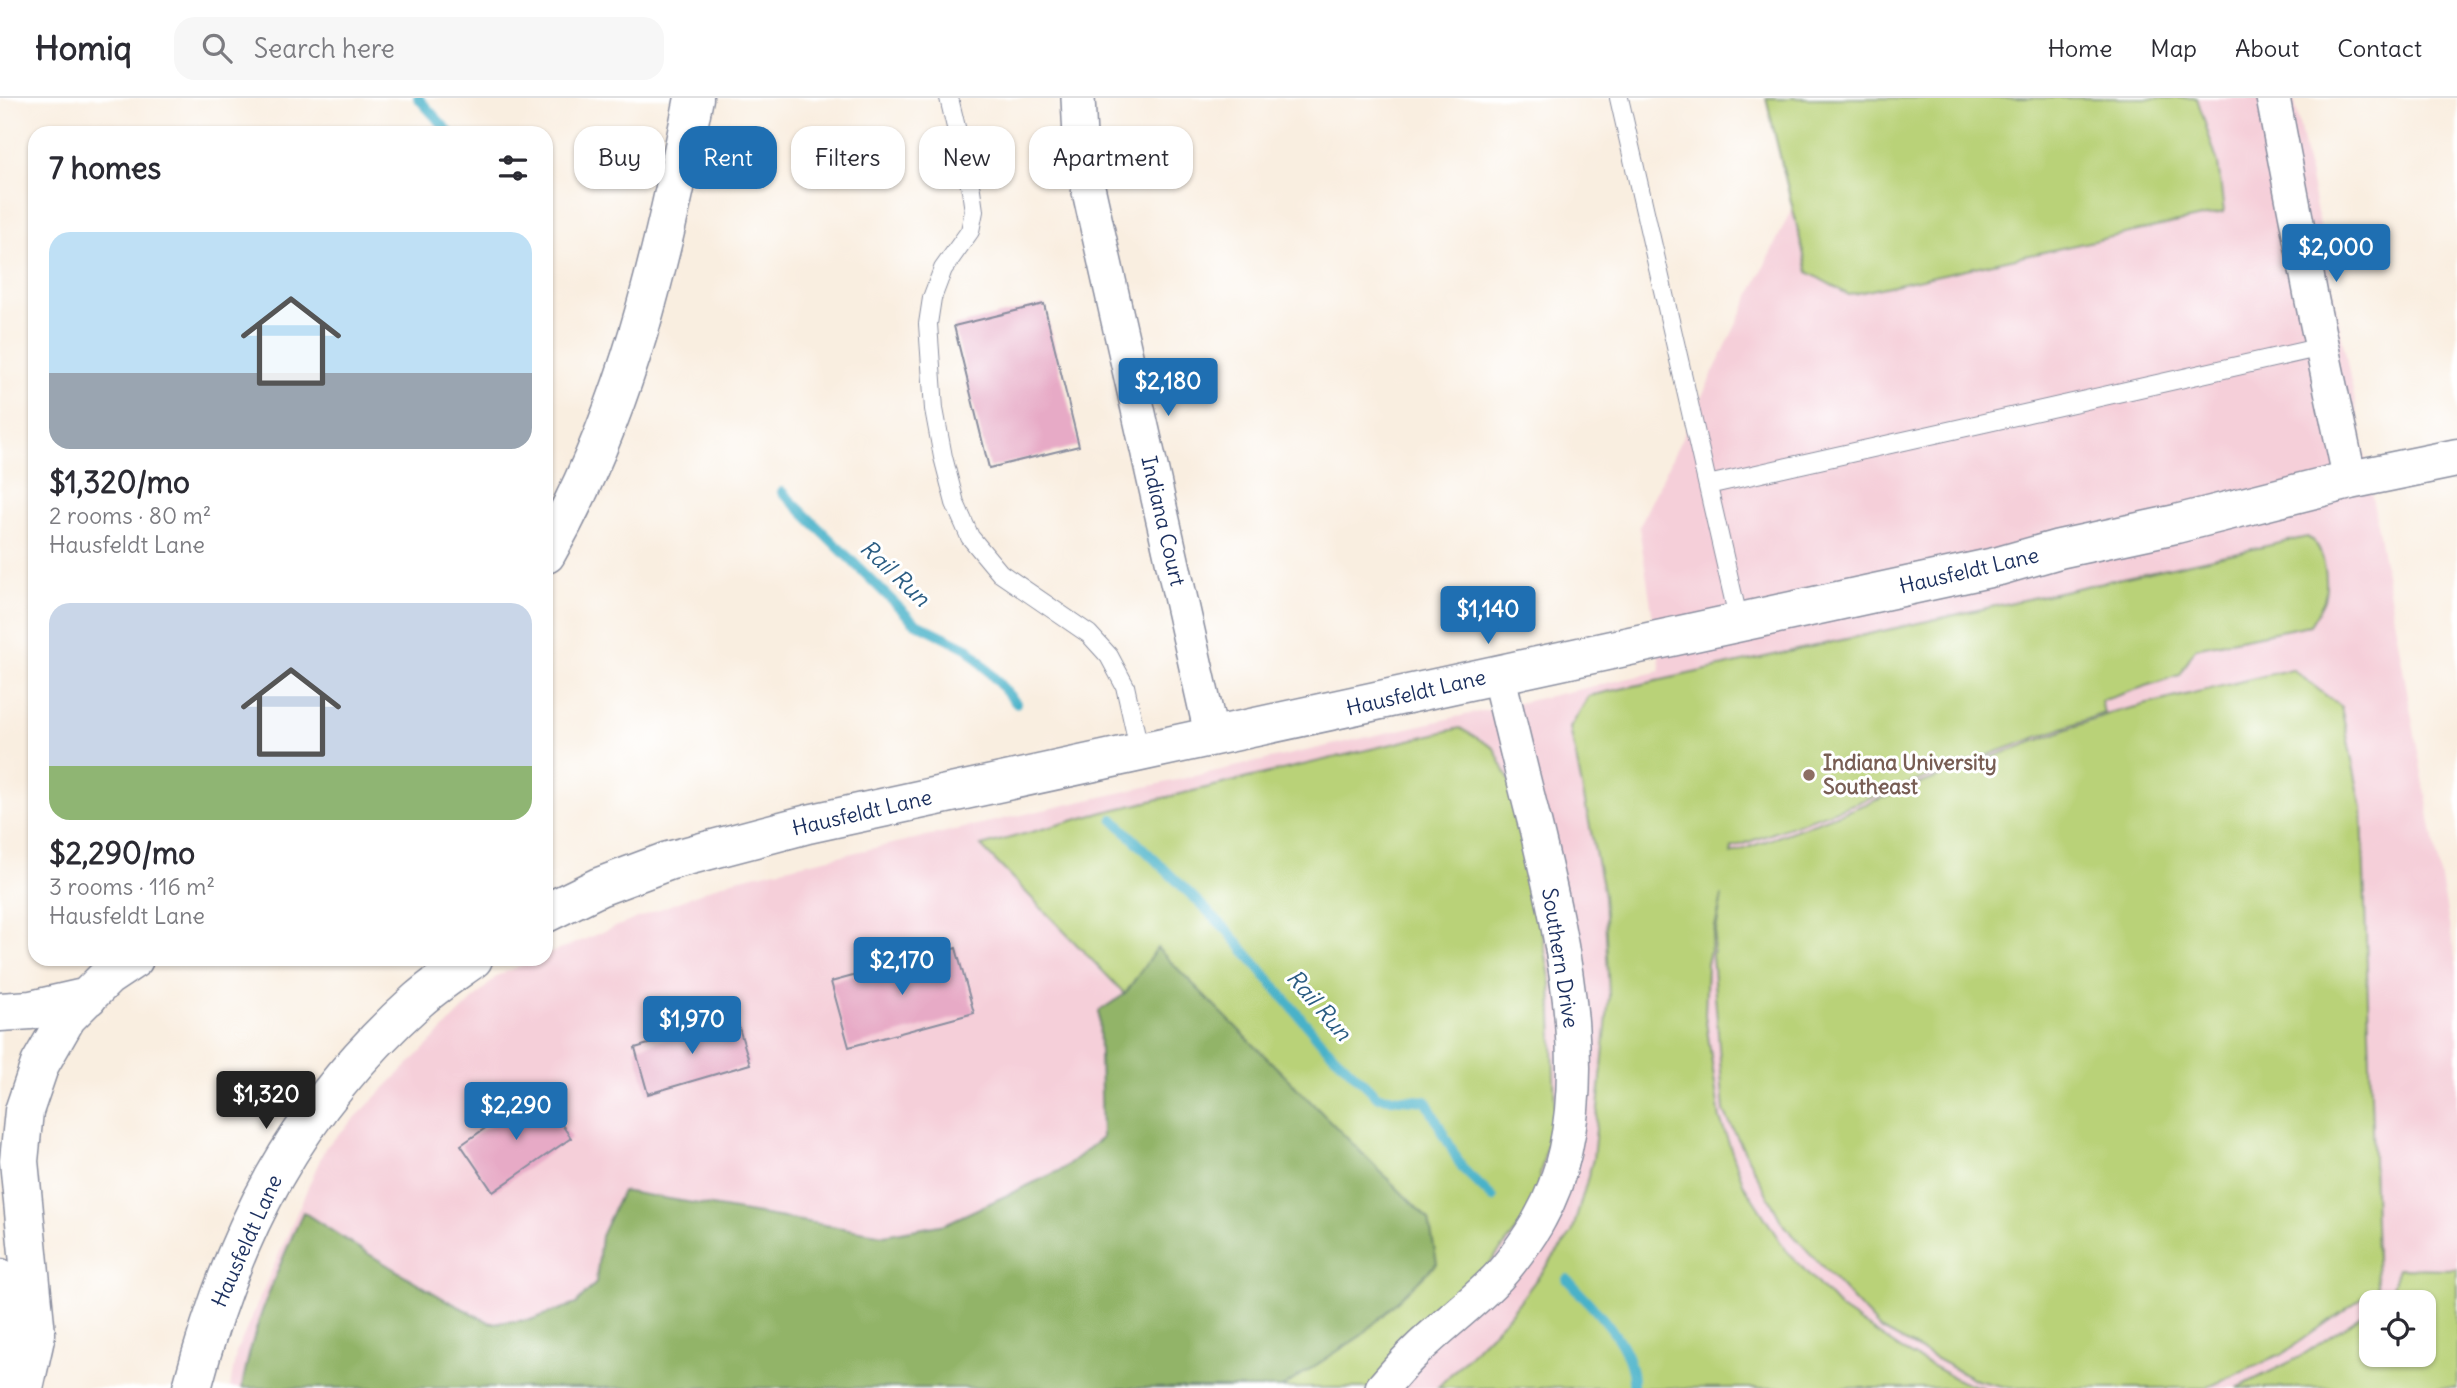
<!DOCTYPE html>
<html lang="en">
<head>
<meta charset="utf-8">
<style>
  body { margin:0; font-family:Delius,sans-serif; background:#f7f7f7; color:#2b2b33; height:100vh; display:flex; flex-direction:column; font-size:26px; white-space:nowrap }
  * { box-sizing:border-box; margin:0 }
  p { font-size:23px; color:#7c7c81 }
  .icon { flex:none; width:38px; height:38px; fill:none; stroke:currentColor; stroke-width:2; stroke-linecap:round; stroke-linejoin:round }
  .map { position:relative; flex:1; overflow:hidden }
  .panel { position:absolute; left:28px; top:28px; width:525px; height:840px; display:flex; flex-direction:column; background:#fff; border-radius:21px; box-shadow:0 2px 5px #0004 }
  .panel>* { flex:none }
  .hud { position:absolute; left:574px; top:28px; width:665px; height:63px; display:flex; gap:14px }
  .fabs { position:absolute; left:2359px; top:1192px; display:grid; gap:14px }
  .fabs a { display:grid; place-items:center; width:77px; height:77px; border-radius:14px; background:#fff; box-shadow:0 2px 5px #0004; font-size:35px }
  .price { position:absolute; translate:-50% -60px; padding:0 16px; border-radius:7px; background:#1f6fb2; color:#fff; font-size:23px; line-height:46px; filter:drop-shadow(0 2px 4px #0008) }
  .price::after { content:''; position:absolute; left:50%; top:42px; width:21px; height:16px; margin-left:-10px; background:inherit; clip-path:polygon(0 0,100% 0,50% 100%) }
  .price.active { background:#222; color:#fff }
  ul { padding:0; list-style:none }
  li { display:grid; align-content:center; gap:14px; height:371px; padding:0 21px }
  li span { display:grid; place-items:center; height:217px; border-radius:21px; color:#555 }
  li>.icon { margin-inline-start:auto }
  span .icon { width:126px; height:126px; fill:#fffc; stroke-width:1 }
  li b { font-size:30px }
  h2 { display:flex; justify-content:space-between; align-items:center; height:84px; padding:0 21px; font-size:30px }
  .chip { padding:0 24px; border-radius:21px; background:#fff; box-shadow:0 2px 5px #0004; font-size:24px; line-height:63px }
  .chip.active { background:#1f6fb2; color:#fff }
  header { display:flex; align-items:center; gap:42px; box-sizing:border-box; height:98px; padding:0 35px; background:#fff; border-bottom:2px solid #e1e1e2 }
  header strong { font-size:33px }
  nav { display:flex; gap:38px; margin-inline-start:auto; font-size:24px }
  .search { width:490px; height:63px; background:#f7f7f7; display:flex; align-items:center; gap:18px; box-sizing:border-box; padding:0 24px; border-radius:21px; color:#7c7c81; font-size:26px }
  .map>svg:first-child { display:block }
  .built { fill:#f5cfd9; fill-rule:evenodd }
  .green { fill:#b9d278; stroke:#6a806b; stroke-width:2 }
  .forest { fill:#92b468; stroke:#567263; stroke-width:2 }
  .lines { fill:none; stroke-linecap:round; stroke-linejoin:round }
  .stream { stroke:#4ab2c9; stroke-width:10 }
  .building { fill:#e7aac6 }
  .service-casing { stroke:#8a8e9f; stroke-width:20 }
  .minor-casing { stroke:#8a8e9f; stroke-width:36 }
  .tertiary-casing { stroke:#8a8e9f; stroke-width:41 }
  .secondary-casing { stroke:#8a8e9f; stroke-width:41 }
  .motorway-casing { stroke:#8a8e9f; stroke-width:41 }
  .service { stroke:#fff; stroke-width:18 }
  .minor { stroke:#fff; stroke-width:33 }
  .tertiary { stroke:#fff; stroke-width:38 }
  .secondary { stroke:#fff; stroke-width:38 }
  .motorway { stroke:#fff; stroke-width:38 }
  .education-dot { fill:#8d6e63; stroke:#fff; stroke-width:2.5 }
  .labels { text-anchor:middle; stroke-width:6; stroke-linejoin:round; paint-order:stroke }
  .street-label { font-size:21px; fill:#1b2f5e; stroke:#fff }
  .education-label { font-size:21px; font-weight:bold; fill:#785e54; stroke:#fff; text-anchor:start }
  .water-label { font-size:23px; font-style:italic; fill:#2b5d83; stroke:#fff }
</style>
</head>
<body>
<header>
<strong>Homiq</strong>
<div class="search"><svg class="icon" aria-label="search" viewBox="0 0 24 24"><circle cx="10" cy="10" r="6"/><path d="M15 15l6 6"/></svg>Search here</div>
<nav><a>Home</a><a>Map</a><a>About</a><a>Contact</a></nav>
</header>
<div class="map">
<svg width="2457" height="1290" viewBox="0 0 2457 1290">
  <rect width="100%" height="100%" fill="#fff"/>
  <filter id="ink" filterUnits="userSpaceOnUse"><feTurbulence type="fractalNoise" baseFrequency=".0143" numOctaves="2"/><feDisplacementMap in="SourceGraphic" scale="14" xChannelSelector="R" yChannelSelector="G"/><feConvolveMatrix kernelMatrix="1 2 1 2 8 2 1 2 1" color-interpolation-filters="sRGB"/></filter>
  <filter id="wash" filterUnits="userSpaceOnUse"><feTurbulence type="fractalNoise" baseFrequency=".00686" numOctaves="4" result="noise"/><feDisplacementMap in="SourceGraphic" scale="28" xChannelSelector="R" yChannelSelector="G"/><feGaussianBlur stdDeviation="1.57" result="paint"/><feColorMatrix in="noise" values="0 0 0 0 0 0 0 0 0 0 0 0 0 0 0 0 0 1.4 0 .05"/><feComposite in="paint" operator="in"/></filter>
  <g filter="url(#wash)">
    <rect width="100%" height="100%" fill="#f9eee0"/>
    <path class="built" d="M 1845,0 L 2294,0 L 2356,309 L 2457,870 L 2457,1290 L 230,1290 L 236,1255 L 325,1050 L 498,877 L 537,861 L 546,861 L 546,857 L 732,782 L 1661,573 L 1639,429 ZM 2371,1204 L 2424,1204 L 2424,1256 L 2371,1256 Z"/>
    <path class="green" d="M 1766,0 L 2197,0 L 2218,66 L 2224,114 L 1849,197 L 1808,174 Z
      M 2307,439 C 2325,448 2329,483 2324,502 C 2321,510 2314,520 2310,527 L 2195,550 L 2180,577 L 2101,603 L 2104,615 L 1732,750 L 1731,756 L 2111,615 L 2292,571 L 2341,609 L 2362,710 L 2377,1189 L 2281,1257 L 2206,1290 L 2010,1290 L 1976,1282 L 1880,1231 L 1782,1125 L 1724,1014 L 1712,857 L 1722,797 L 1707,866 L 1705,917 L 1720,1021 L 1744,1087 L 1785,1151 L 1841,1211 L 1902,1252 L 1962,1284 L 1984,1290 L 1437,1290 L 1509,1217 L 1572,1135 L 1593,1061 L 1609,898 L 1604,798 L 1570,630 L 1589,598 Z
      M 1460,630 L 1494,650 L 1518,701 L 1551,885 L 1555,1010 L 1532,1114 L 1461,1200 L 1382,1290 L 1281,1290 L 1362,1237 L 1158,851 L 1125,896 L 981,748 L 1104,714 Z
      M 2398,1170 L 2457,1171 L 2457,1290 L 2237,1290 L 2298,1260 L 2371,1211 L 2371,1256 L 2424,1256 L 2424,1204 L 2381,1204 L 2389,1198 Z"/>
    <path class="forest" d="M 1157,850 L 1429,1122 L 1437,1165 L 1362,1237 L 1281,1290 L 242,1290 C 252,1229 278,1170 303,1114 L 357,1149 L 446,1202 L 491,1225 L 530,1222 L 576,1206 L 596,1185 L 601,1138 L 622,1093 L 884,1137 L 945,1126 L 1061,1072 L 1102,1040 L 1099,913 L 1125,896 Z"/>
    <g class="lines">
      <path class="stream" d="M 418,0 L 450,35
        M 782,394 L 914,524 L 969,551 L 1016,605
        M 1113,721 L 1227,832 L 1323,946 L 1378,999 L 1426,1003 L 1462,1070 L 1493,1100
        M 1567,1181 C 1593,1211 1636,1247 1633,1290"/>
    </g>
    <g id="blocks">
      <path class="building" d="M 1044,206 L 1079,348 L 989,370 L 954,228 Z
        M 956,850 L 974,915 L 849,949 L 831,884 Z
        M 736,920 L 750,966 L 648,996 L 635,950 Z
        M 539,993 L 571,1040 L 493,1094 L 461,1047 Z"/>
    </g>
  </g>
  <g filter="url(#ink)">
    <use href="#blocks" fill-opacity="0" stroke="#8a8e9f" stroke-width="2"/>
    <g class="lines">
      <defs>
        <path id="service" d="M 949,0 L 971,92 L 974,113 L 970,133 L 943,171 L 932,200 L 928,226 L 934,311 L 943,359 L 955,405 L 970,439 L 1000,475 L 1089,536 L 1109,558 L 1125,588 L 1140,655
          M 1619,0 L 1739,524
          M 1708,387 L 2322,249"/>
        <path id="minor" d="M 1078,0 L 1081,58 L 1212,640
          M 2273,0 L 2312,203 L 2350,382
          M 1382,1290 C 1393,1277 1405,1263 1418,1251 C 1442,1228 1469,1208 1493,1184 C 1506,1172 1532,1136 1540,1120 C 1603,1009 1563,842 1535,726 C 1522,676 1510,626 1498,576"/>
        <path id="tertiary" d="M 546,815 L 599,789 L 668,763 L 808,726 L 1999,468 L 2059,451 L 2176,426 L 2350,382 L 2457,360
          M 192,1290 C 233,1134 296,1011 418,902 C 435,887 455,874 473,861"/>
        <path id="secondary" d="M 0,1180 L 13,1290"/>
        <path id="motorway" d="M 546,456 C 627,314 662,159 694,0
          M 0,914 L 31,912 L 88,899
          M 24,1290 L 36,1236 L 19,1063 L 24,1013 L 40,966 L 67,919 L 107,879 L 134,861"/>
      </defs>
      <use href="#service" class="service-casing"/>
      <use href="#minor" class="minor-casing"/>
      <use href="#tertiary" class="tertiary-casing"/>
      <use href="#secondary" class="secondary-casing"/>
      <use href="#motorway" class="motorway-casing"/>
      <use href="#service" class="service"/>
      <use href="#minor" class="minor"/>
      <use href="#tertiary" class="tertiary"/>
      <use href="#secondary" class="secondary"/>
      <use href="#motorway" class="motorway"/>
    </g>
  </g>
  <circle class="education-dot" cx="1809" cy="677" r="7"/>
  <g class="labels">
    <g class="street-label">
      <text transform="translate(1163 423) rotate(77)" y="7">Indiana Court</text>
      <text transform="translate(1969 473) rotate(-13)" y="7">Hausfeldt Lane</text>
      <text transform="translate(1416 595) rotate(-13)" y="7">Hausfeldt Lane</text>
      <text transform="translate(862 715) rotate(-13)" y="7">Hausfeldt Lane</text>
      <text transform="translate(1560 860) rotate(81)" y="7">Southern Drive</text>
      <text transform="translate(247 1143) rotate(-66)" y="7">Hausfeldt Lane</text>
    </g>
    <g class="education-label">
      <text x="1823" y="672">Indiana University<tspan x="1823" dy="24">Southeast</tspan></text>
    </g>
    <g class="water-label">
      <text transform="translate(895 475) rotate(43)" y="8">Rail Run</text>
      <text transform="translate(1319 907) rotate(49)" y="8">Rail Run</text>
    </g>
  </g>
</svg>
<div class="fabs">
<a><svg class="icon" aria-label="locate" viewBox="0 0 24 24"><circle cx="12" cy="12" r="6"/><path d="M12 2v4M12 18v4M2 12h4M18 12h4"/></svg></a>
</div>
<b class="price" style="left:2336px;top:186px">$2,000</b>
<b class="price" style="left:1168px;top:320px">$2,180</b>
<b class="price" style="left:1488px;top:548px">$1,140</b>
<b class="price" style="left:902px;top:899px">$2,170</b>
<b class="price" style="left:692px;top:958px">$1,970</b>
<b class="price active" style="left:266px;top:1033px">$1,320</b>
<b class="price" style="left:516px;top:1044px">$2,290</b>
<div class="hud">
<a class="chip">Buy</a>
<a class="chip active">Rent</a>
<a class="chip">Filters</a>
<a class="chip">New</a>
<a class="chip">Apartment</a>
</div>
<section class="panel">
<h2>7 homes<svg class="icon" aria-label="filters" viewBox="0 0 24 24"><path d="M4 7h16M4 17h16"/><circle cx="9" cy="7" r="2"/><circle cx="15" cy="17" r="2"/></svg></h2>
<ul>
<li><span style="background:linear-gradient(#bfe0f5 65%,#9aa5b1 0)"><svg class="icon" aria-label="home" viewBox="0 0 24 24"><path d="M3 11l9-7 9 7M6 9v11h12V9"/></svg></span><div><b>$1,320/mo</b><p>2 rooms · 80 m²</p><p>Hausfeldt Lane</p></div></li>
<li><span style="background:linear-gradient(#c9d6e8 75%,#8fb573 0)"><svg class="icon" aria-label="home" viewBox="0 0 24 24"><path d="M3 11l9-7 9 7M6 9v11h12V9"/></svg></span><div><b>$2,290/mo</b><p>3 rooms · 116 m²</p><p>Hausfeldt Lane</p></div></li>
</ul>
</section>
</div>
</body>
</html>
